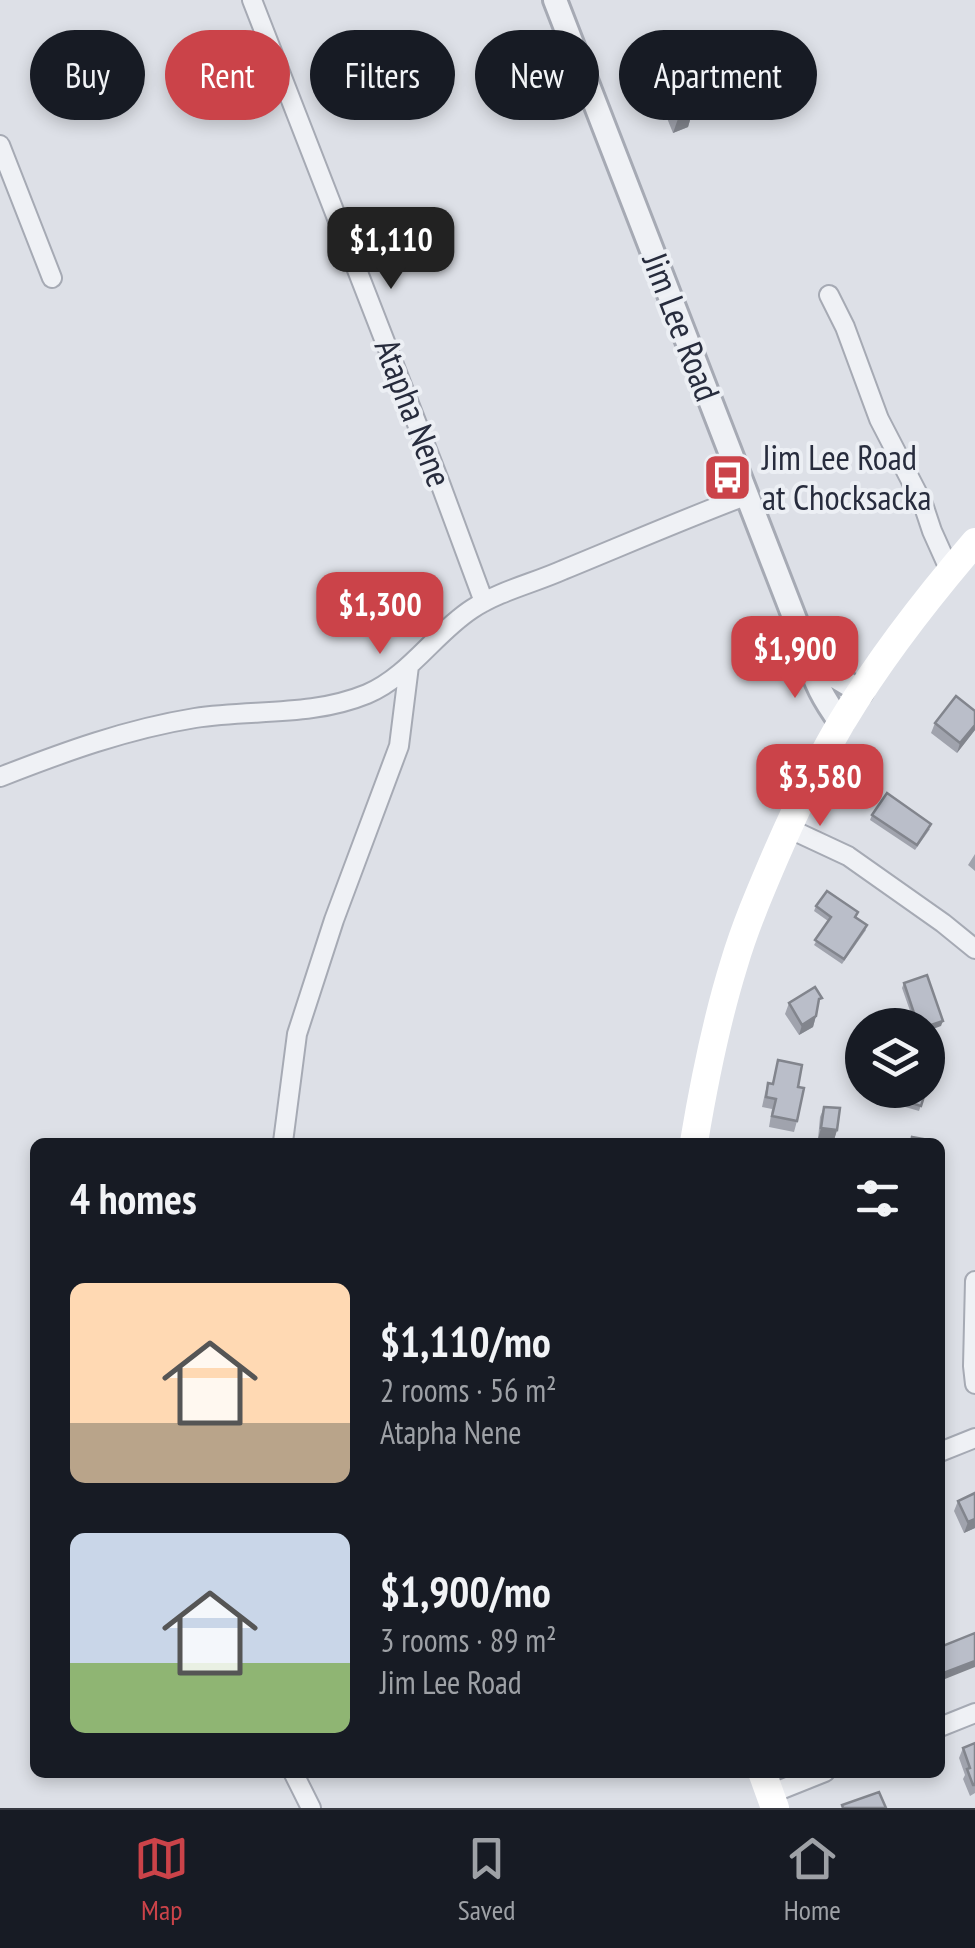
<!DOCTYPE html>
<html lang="en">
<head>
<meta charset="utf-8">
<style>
  body { margin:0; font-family:"PT Sans Narrow",sans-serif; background:#20242c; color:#f1f3f6; height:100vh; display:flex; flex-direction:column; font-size:38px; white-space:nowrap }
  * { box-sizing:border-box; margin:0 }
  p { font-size:32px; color:#9ea1a6 }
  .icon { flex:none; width:55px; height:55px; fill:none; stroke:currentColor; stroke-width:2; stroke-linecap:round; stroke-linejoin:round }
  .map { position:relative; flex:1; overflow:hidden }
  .side { position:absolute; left:30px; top:1138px; width:915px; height:640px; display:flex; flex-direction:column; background:#171b24; border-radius:15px; box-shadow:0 5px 15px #0003 }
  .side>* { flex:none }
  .hud { position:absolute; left:30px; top:30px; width:915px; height:90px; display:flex; gap:20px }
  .tools { position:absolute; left:845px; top:1008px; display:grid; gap:20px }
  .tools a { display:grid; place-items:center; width:100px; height:100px; border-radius:50%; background:#171b24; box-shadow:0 5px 15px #0003; font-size:50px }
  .price { position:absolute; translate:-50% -85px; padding:0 22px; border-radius:20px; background:#cb4349; color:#fff; font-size:32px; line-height:65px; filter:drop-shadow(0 2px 5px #0008) }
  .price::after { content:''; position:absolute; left:50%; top:60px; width:30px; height:22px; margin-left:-15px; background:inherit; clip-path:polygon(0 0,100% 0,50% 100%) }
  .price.selected { background:#222; color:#fff }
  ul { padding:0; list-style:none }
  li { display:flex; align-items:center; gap:30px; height:250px; padding:0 40px }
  li span { display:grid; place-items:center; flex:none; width:280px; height:200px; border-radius:15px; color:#555 }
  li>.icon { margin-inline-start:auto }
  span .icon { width:120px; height:120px; fill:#fffc; stroke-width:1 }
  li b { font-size:42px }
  h2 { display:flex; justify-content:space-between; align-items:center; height:120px; padding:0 40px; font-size:42px }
  .pill { padding:0 35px; border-radius:45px; background:#171b24; box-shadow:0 5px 15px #0003; font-size:35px; line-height:90px }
  .pill.selected { background:#cb4349; color:#fff }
  .tab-bar { display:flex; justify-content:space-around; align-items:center; height:140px; border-top:2px solid #363941; background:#171b24; font-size:28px; color:#9ea1a6 }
  .tab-bar a { display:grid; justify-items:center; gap:5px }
  .tab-bar .selected { color:#cb4349 }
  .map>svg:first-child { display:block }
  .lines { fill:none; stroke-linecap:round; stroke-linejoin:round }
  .minor-casing { stroke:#a6aab4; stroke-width:22 }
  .tertiary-casing { stroke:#a6aab4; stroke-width:28 }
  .minor { stroke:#eff1f5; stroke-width:18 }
  .tertiary { stroke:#eff1f5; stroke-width:22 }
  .secondary { stroke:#fff; stroke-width:28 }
  .wall { fill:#a0a3ad }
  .shaded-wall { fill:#82858d }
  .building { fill:#babec9; stroke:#82858d; stroke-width:2.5 }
  .labels { text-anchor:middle; stroke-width:8; stroke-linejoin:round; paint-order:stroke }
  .street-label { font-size:35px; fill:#272c3d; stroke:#eceff4 }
  .poi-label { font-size:35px; fill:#272c3d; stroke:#eceff4; text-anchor:start }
</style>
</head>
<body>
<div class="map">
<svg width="975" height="1808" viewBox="0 0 975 1808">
  <rect width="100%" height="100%" fill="#dde0e7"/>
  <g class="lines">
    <defs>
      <path id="minor" d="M 252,0 L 440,483 L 484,602
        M 0,145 L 52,278
        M 829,295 L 845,327 L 879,419 L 923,504 L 932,531 L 950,571
        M 0,777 C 64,752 127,729 195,718 C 253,709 311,717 367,694 C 409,676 435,633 472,609 C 499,591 534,583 563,570 C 624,545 684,519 745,496
        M 788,828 L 848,856 L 943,923 L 975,949
        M 283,1142 L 297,1034 L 334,920 L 399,746 L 409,666
        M 975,1281 L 973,1366 L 975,1384
        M 940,1452 L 975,1438
        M 940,1727 L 975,1713
        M 293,1772 L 311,1808
        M 770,1794 L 825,1772"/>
      <path id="tertiary" d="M 555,0 L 808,653 C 813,681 825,701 841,723
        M 808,653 L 826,671 L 861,692"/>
    </defs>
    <use href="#minor" class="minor-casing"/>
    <use href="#tertiary" class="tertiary-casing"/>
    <use href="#minor" class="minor"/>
    <use href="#tertiary" class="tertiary"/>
    <path class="secondary" d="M 694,1142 C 704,1082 716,1022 734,964 C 745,927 760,892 775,857 C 795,811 817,763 843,720 C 881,657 927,598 975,542
      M 762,1772 L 775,1808"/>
  </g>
  <path class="wall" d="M 665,76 L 682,76 L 758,94 L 690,120 L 688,127 L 673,133 L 658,96 Z
    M 975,711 L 975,730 L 957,753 L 931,733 L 935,723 Z
    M 872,815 L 930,829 L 915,850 L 870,820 Z
    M 975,854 L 975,871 L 968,865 Z
    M 816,906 L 856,917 L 866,930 L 842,964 L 814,945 L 828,921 L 814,911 Z
    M 904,983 L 941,1026 L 915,1025 L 902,988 Z
    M 789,1003 L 818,1008 L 813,1027 L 799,1035 L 785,1014 Z
    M 778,1060 L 798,1087 L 797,1121 L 794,1132 L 769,1127 L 772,1109 L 762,1107 L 765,1093 L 768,1083 L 772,1084 Z
    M 899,1090 L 926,1090 L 919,1111 L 895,1104 Z
    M 824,1107 L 837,1130 L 834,1140 L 818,1139 L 820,1117 Z
    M 958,1501 L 975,1528 L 964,1533 L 954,1511 Z
    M 975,1743 L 975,1793 L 970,1796 L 963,1779 L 965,1775 L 959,1758 L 963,1748 Z"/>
  <path class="shaded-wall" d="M 765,74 L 758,94 L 690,120 L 688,127 L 673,133 L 680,113 L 693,102 Z
    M 975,725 L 975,730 L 957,753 L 960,743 Z
    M 816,1016 L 813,1027 L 799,1035 L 802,1025 Z
    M 943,1021 L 941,1026 L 928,1031 L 928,1026 Z
    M 821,1128 L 837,1130 L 834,1140 L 818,1139 Z
    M 975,1519 L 975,1528 L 964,1533 L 968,1522 Z
    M 975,1661 L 975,1667 L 940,1681 L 941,1674 Z"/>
  <path class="building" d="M 754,47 L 765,74 L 693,102 L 695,107 L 680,113 L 665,76 L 680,70 L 682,76 Z
    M 956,696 L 975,711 L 975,725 L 960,743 L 935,723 Z
    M 887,793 L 931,824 L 917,845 L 872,815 Z
    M 827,891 L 858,912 L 855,917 L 867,925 L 844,959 L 815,940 L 831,917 L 816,906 Z
    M 927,975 L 943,1021 L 928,1026 L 918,1025 L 904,983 Z
    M 815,987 L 822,998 L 819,999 L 816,1016 L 802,1025 L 789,1003 Z
    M 928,1053 L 936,1055 L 928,1084 Z
    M 778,1060 L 802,1065 L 798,1087 L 804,1088 L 797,1121 L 772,1116 L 776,1099 L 766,1097 L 768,1083 L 773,1084 Z
    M 899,1090 L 926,1090 L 921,1106 L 897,1099 Z
    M 824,1107 L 840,1108 L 837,1130 L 821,1128 Z
    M 912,1137 L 929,1140 L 929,1142 L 911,1142 Z
    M 975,1493 L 975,1519 L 968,1522 L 958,1501 Z
    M 975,1633 L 975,1661 L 941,1674 L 940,1647 Z
    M 975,1743 L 975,1785 L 973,1785 L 967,1769 L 970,1768 L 963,1748 Z
    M 879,1792 L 886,1808 L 843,1808 L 842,1805 Z"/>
  <defs>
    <symbol id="bus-square" viewBox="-11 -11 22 22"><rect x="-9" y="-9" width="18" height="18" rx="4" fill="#cb4349" stroke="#eceff4"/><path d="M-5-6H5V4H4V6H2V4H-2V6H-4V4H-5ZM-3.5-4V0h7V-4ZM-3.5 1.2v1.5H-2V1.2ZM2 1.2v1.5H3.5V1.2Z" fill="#fff"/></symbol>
  </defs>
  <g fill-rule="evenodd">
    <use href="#bus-square" x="700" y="450" width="55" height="55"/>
  </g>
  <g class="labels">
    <g class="street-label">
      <text transform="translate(681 327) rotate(69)" y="12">Jim Lee Road</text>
      <text transform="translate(413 413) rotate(69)" y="12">Atapha Nene</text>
    </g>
    <g class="poi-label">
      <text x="762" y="470">Jim Lee Road<tspan x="762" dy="40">at Chocksacka</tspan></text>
    </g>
  </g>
</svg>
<div class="tools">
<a><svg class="icon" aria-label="layers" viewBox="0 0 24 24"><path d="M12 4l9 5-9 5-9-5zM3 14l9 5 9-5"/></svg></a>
</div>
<b class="price selected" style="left:391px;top:292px">$1,110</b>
<b class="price" style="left:380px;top:657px">$1,300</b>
<b class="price" style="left:795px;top:701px">$1,900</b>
<b class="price" style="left:820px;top:829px">$3,580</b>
<div class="hud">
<a class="pill">Buy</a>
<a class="pill selected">Rent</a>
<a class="pill">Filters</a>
<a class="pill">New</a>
<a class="pill">Apartment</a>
</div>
<section class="side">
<h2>4 homes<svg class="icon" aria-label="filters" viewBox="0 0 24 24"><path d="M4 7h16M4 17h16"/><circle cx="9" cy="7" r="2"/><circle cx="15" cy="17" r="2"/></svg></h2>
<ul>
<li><span style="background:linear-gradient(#ffd9b3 70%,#b9a48a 0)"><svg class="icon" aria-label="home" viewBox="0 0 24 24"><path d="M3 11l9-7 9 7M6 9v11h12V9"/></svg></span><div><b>$1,110/mo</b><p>2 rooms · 56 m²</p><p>Atapha Nene</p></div></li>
<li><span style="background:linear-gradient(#c9d6e8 65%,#8fb573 0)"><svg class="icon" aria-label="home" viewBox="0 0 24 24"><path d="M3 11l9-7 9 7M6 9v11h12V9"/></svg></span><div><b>$1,900/mo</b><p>3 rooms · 89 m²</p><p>Jim Lee Road</p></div></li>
</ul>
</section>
</div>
<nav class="tab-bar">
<a class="selected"><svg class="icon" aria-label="map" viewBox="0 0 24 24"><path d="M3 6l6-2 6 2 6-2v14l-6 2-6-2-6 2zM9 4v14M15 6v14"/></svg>Map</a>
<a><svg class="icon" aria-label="saved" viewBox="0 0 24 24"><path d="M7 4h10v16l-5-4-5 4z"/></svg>Saved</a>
<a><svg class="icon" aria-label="home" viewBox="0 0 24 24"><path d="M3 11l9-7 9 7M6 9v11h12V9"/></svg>Home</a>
</nav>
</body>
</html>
